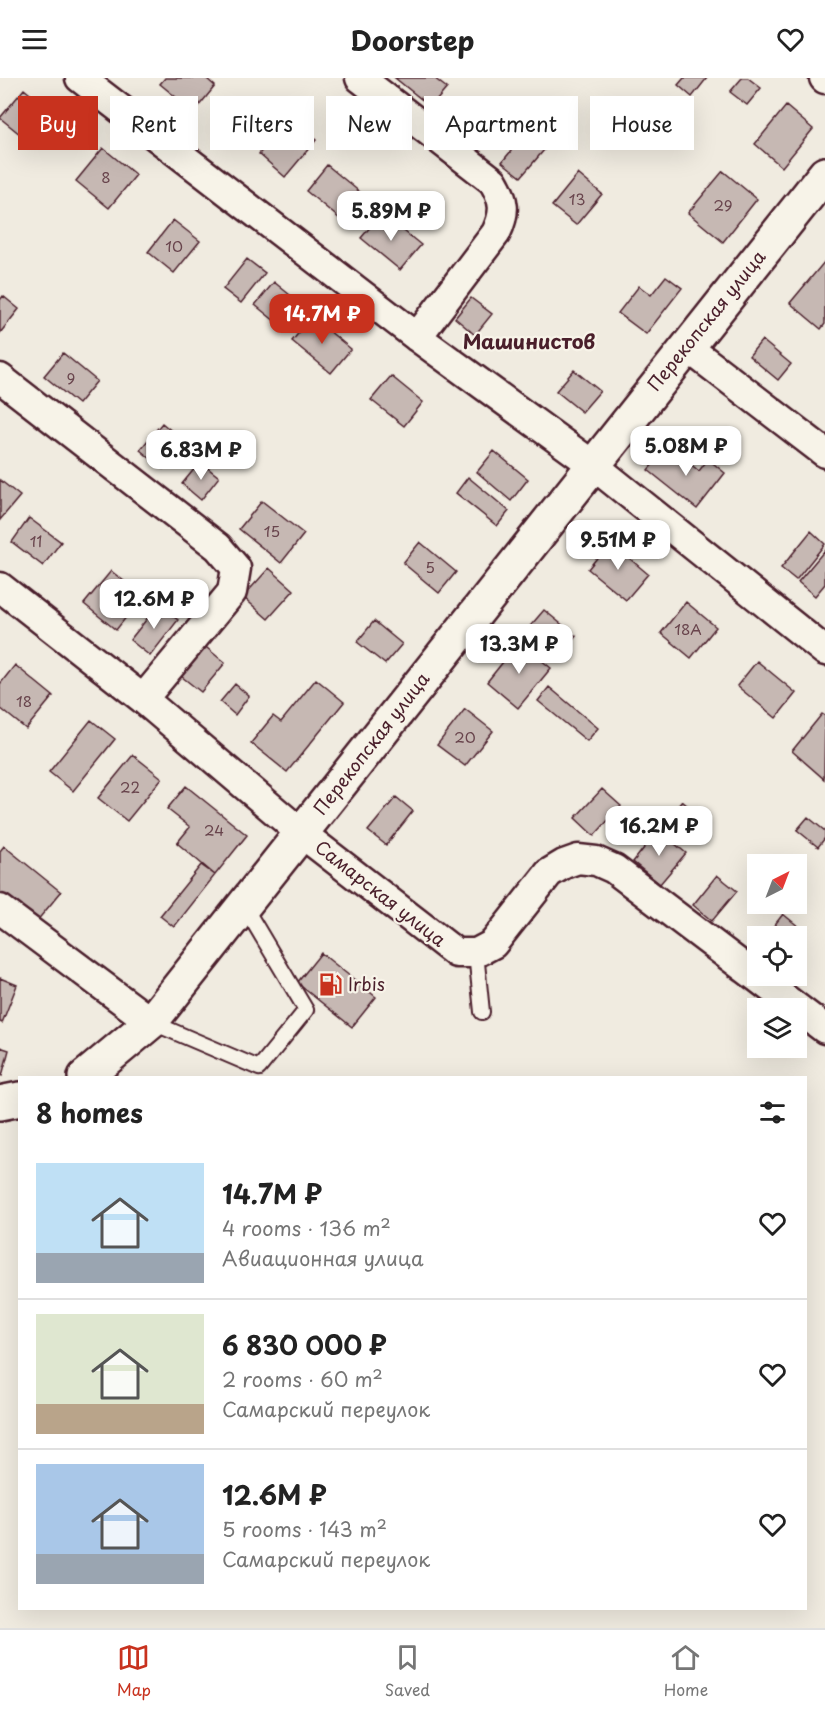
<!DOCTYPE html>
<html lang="en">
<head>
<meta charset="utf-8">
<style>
  body { margin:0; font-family:"Playpen Sans",sans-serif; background:#f6f6f6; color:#222; height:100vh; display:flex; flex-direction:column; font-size:22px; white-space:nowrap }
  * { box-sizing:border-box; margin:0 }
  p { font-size:20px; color:#767676 }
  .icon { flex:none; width:33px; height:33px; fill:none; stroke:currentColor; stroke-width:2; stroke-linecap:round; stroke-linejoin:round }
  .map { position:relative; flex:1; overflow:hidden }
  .sheet { position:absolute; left:18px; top:998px; width:789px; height:534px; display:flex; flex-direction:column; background:#fff; border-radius:0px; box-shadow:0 6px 24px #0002 }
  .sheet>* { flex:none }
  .banner { position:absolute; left:18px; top:18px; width:789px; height:54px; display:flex; gap:12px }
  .needle { width:39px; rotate:42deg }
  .controls { position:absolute; left:747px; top:776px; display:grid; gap:12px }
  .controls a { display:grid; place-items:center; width:60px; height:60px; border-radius:0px; background:#fff; box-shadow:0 6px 24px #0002; font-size:30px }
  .price { position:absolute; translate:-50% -51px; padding:0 14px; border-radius:12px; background:#fff; color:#222; font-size:20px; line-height:39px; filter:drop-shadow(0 2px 3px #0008) }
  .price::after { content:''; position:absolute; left:50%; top:36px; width:18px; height:14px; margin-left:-9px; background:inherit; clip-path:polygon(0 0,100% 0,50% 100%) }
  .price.current { background:#c8321e; color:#fff }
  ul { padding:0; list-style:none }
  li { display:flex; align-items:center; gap:18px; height:150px; padding:0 18px }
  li+li { border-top:2px solid #e0e0e0 }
  li span { display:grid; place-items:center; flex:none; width:168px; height:120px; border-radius:0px; color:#555 }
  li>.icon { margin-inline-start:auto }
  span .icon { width:72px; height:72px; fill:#fffc; stroke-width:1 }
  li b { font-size:26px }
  h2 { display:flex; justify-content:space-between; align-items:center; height:72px; padding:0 18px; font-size:26px }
  .pill { padding:0 21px; border-radius:0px; background:#fff; box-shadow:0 6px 24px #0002; font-size:21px; line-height:54px }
  .pill.current { background:#c8321e; color:#fff }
  header { display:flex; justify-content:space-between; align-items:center; height:78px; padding:0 18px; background:#fff; font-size:27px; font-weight:700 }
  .tabs { display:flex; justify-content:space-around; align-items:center; height:84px; border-top:2px solid #e0e0e0; background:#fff; font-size:16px; color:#767676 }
  .tabs a { display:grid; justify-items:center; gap:3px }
  .tabs .current { color:#c8321e }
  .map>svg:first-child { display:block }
  .building { fill:#c6b8b3; stroke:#4a1f2b; stroke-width:1.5 }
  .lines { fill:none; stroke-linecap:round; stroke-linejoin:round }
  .lane-casing { stroke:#4a1f2b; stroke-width:18 }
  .street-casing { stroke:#4a1f2b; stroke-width:33 }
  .primary-casing { stroke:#4a1f2b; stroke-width:38 }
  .lane { stroke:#f7f3e8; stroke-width:14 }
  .street { stroke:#f7f3e8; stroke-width:28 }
  .primary { stroke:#f7f3e8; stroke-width:33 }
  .labels { text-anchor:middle; stroke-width:4.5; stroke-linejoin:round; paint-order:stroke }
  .number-label { font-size:15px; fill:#69454d }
  .street-label { font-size:18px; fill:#4a1f2b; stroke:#f7f3e8 }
  .poi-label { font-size:18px; fill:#4a1f2b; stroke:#f7f3e8; text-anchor:start }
  .neighbourhood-label { font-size:20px; font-weight:bold; fill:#4a1f2b; stroke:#f7f3e8 }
</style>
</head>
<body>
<header><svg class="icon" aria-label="menu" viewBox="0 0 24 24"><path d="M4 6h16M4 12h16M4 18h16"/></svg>Doorstep<svg class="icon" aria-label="heart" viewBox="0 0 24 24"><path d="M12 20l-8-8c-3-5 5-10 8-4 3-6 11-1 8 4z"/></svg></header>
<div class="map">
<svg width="825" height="1550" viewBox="0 0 825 1550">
  <rect width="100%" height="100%" fill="#f0ebe0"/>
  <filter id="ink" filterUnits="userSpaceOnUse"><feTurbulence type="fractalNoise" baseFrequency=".0167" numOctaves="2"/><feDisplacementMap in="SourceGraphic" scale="12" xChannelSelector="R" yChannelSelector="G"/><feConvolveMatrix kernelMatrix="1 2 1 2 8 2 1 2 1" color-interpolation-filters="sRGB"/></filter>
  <g filter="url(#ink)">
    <path class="building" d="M 165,0 L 206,0 L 215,8 L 194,34 L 160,6 Z
      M 395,0 L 434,0 L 447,10 L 431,29 Z
      M 684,0 L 707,0 L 692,19 L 678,7 Z
      M 742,0 L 748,0 L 761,10 L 747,27 L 730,14 Z
      M 24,11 L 50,32 L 26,61 L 0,40 Z
      M 491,22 L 517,43 L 514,47 L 544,72 L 521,99 L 502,84 L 511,73 L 500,64 L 496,68 L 471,47 Z
      M 236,25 L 258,42 L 241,62 L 220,45 Z
      M 786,28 L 813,51 L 782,89 L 755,66 Z
      M 300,47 L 316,62 L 285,99 L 259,76 L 270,63 L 280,71 Z
      M 103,70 L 136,97 L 109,130 L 76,103 Z
      M 327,87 L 361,115 L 340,141 L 306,113 Z
      M 723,93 L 757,121 L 723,164 L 688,135 Z
      M 578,96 L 602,116 L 576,147 L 552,128 Z
      M 382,135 L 421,167 L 400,192 L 361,160 Z
      M 173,142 L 200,163 L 174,195 L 148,174 Z
      M 247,181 L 265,195 L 241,225 L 223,211 Z
      M 825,183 L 825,246 L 821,251 L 790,225 Z
      M 666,198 L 682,210 L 646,256 L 618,235 L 639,208 L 651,217 Z
      M 274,204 L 295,221 L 276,244 L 255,227 Z
      M 3,218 L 19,231 L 0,255 L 0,222 Z
      M 471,220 L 492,236 L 475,257 L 455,240 Z
      M 312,239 L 351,271 L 331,295 L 292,263 Z
      M 762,262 L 791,286 L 778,302 L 749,278 Z
      M 63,275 L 97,303 L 78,326 L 44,298 Z
      M 574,292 L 600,313 L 582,334 L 556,313 Z
      M 391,298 L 423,324 L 404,348 L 371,322 Z
      M 162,345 L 185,364 L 163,391 L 140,372 Z
      M 668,368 L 699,393 L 708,381 L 725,395 L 697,431 L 648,392 Z
      M 494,373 L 528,401 L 511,423 L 477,394 Z
      M 200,384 L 219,399 L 201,422 L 182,406 Z
      M 468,399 L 509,433 L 497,448 L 456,415 Z
      M 0,402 L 20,418 L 0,442 Z
      M 262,423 L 304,456 L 281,485 L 239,451 Z
      M 29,440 L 61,464 L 43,488 L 12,464 Z
      M 811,453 L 825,466 L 796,502 L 781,490 Z
      M 420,464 L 456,494 L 439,515 L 403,485 Z
      M 610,464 L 648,496 L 626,522 L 588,491 Z
      M 825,472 L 825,506 L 815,518 L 798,504 Z
      M 269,490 L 294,512 L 268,541 L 243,519 Z
      M 111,493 L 143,518 L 116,552 L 84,526 Z
      M 686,524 L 716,549 L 691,580 L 661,555 Z
      M 158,527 L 178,542 L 150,578 L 130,562 Z
      M 544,532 L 576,558 L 559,579 L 526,553 Z
      M 374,543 L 402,566 L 385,586 L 357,564 Z
      M 519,564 L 551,590 L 518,630 L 487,604 Z
      M 201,565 L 225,585 L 201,614 L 177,595 Z
      M 757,583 L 796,615 L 776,640 L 737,608 Z
      M 15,587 L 53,618 L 26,651 L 0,630 L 0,606 Z
      M 316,601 L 344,624 L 287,694 L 251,665 L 273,638 L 281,644 Z
      M 235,606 L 249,618 L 235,637 L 220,624 Z
      M 549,609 L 598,650 L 587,663 L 538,623 Z
      M 465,631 L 493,653 L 465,688 L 437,667 Z
      M 822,636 L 825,638 L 824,701 L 792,673 Z
      M 91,642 L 115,661 L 73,713 L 49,694 Z
      M 133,677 L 162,700 L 127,743 L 98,720 Z
      M 186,708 L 247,757 L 215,797 L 177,765 L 190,749 L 167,731 Z
      M 602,711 L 621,728 L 594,758 L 575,740 Z
      M 396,719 L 413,733 L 386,767 L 368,753 Z
      M 682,723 L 694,733 L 676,754 L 664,745 Z
      M 808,739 L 825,753 L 825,760 L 818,769 L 797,752 Z
      M 658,752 L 686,775 L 660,806 L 633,784 Z
      M 4,768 L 61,814 L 36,844 L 0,814 L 0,773 Z
      M 201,787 L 215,797 L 174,849 L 160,838 Z
      M 717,797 L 737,813 L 712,843 L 693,827 Z
      M 783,836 L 804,853 L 796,862 L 796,858 L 766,858 Z
      M 321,875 L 376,919 L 352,949 L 297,905 Z
      M 0,900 L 17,907 L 2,945 L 0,944 Z
      M 0,969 L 9,972 L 2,998 L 0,997 Z"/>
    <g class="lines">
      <defs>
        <path id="lane" d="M 476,875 L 482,934
          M 151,944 L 259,990 L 306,932 L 244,828"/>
        <path id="street" d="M 80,0 L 417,259 L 593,387 L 825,573
          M 360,0 L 493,103 C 505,123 506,134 496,155 L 417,259
          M 824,0 L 825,1
          M 687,269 L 825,375
          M 0,300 L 218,469 L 236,490 L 232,514 L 143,621
          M 0,509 L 143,621 L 301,755 L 456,875 L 476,875 L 493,866 L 549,795 L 564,786 L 578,781 L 596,783 L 614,791 L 825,951
          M 0,831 L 151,944"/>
        <path id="primary" d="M 85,999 L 151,944 L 825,96
          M 0,1025 L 20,1021"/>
      </defs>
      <use href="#lane" class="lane-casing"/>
      <use href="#street" class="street-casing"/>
      <use href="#primary" class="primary-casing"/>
      <use href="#lane" class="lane"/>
      <use href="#street" class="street"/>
      <use href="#primary" class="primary"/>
    </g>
  </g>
  <defs>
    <symbol id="fuel-bare" viewBox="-9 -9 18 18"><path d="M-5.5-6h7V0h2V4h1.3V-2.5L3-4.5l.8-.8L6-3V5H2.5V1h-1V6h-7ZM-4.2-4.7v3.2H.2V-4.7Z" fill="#c8321e" stroke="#f7f3e8" stroke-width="2.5" paint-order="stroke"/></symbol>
  </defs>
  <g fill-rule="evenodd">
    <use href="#fuel-bare" x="314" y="890" width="33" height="33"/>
  </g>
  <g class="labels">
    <g class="number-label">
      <text x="106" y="105">8</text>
      <text x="577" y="127">13</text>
      <text x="723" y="133">29</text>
      <text x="174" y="174">10</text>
      <text x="71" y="306">9</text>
      <text x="272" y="459">15</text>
      <text x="36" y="469">11</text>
      <text x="430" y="495">5</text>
      <text x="688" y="557">18А</text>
      <text x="24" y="629">18</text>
      <text x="465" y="665">20</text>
      <text x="130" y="715">22</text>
      <text x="214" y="758">24</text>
    </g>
    <g class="street-label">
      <text transform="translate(707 243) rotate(-51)" y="6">Перекопская улица</text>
      <text transform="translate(372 666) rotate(-52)" y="6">Перекопская улица</text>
      <text transform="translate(380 816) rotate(38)" y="6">Самарская улица</text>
    </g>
    <g class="poi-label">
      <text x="348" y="913">Irbis</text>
    </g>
    <g class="neighbourhood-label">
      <text x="529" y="271">Машинистов</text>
    </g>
  </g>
</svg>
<div class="controls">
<a><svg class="needle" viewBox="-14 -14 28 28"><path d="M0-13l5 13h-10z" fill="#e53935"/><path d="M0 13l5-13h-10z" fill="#767676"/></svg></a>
<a><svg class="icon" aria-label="locate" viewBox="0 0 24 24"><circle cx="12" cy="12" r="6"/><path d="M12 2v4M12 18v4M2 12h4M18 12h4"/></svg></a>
<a><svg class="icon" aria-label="layers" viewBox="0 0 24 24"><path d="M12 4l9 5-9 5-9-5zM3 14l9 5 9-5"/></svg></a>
</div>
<b class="price" style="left:391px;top:164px">5.89M ₽</b>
<b class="price current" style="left:322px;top:267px">14.7M ₽</b>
<b class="price" style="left:686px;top:399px">5.08M ₽</b>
<b class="price" style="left:201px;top:403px">6.83M ₽</b>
<b class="price" style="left:618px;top:493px">9.51M ₽</b>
<b class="price" style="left:154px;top:552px">12.6M ₽</b>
<b class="price" style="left:519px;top:597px">13.3M ₽</b>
<b class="price" style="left:659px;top:779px">16.2M ₽</b>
<div class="banner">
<a class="pill current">Buy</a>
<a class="pill">Rent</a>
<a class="pill">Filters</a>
<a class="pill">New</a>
<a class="pill">Apartment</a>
<a class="pill">House</a>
</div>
<section class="sheet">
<h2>8 homes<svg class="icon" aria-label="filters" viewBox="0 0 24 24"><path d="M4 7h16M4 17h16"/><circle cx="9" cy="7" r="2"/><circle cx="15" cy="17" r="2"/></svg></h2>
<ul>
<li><span style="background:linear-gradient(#bfe0f5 75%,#9aa5b1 0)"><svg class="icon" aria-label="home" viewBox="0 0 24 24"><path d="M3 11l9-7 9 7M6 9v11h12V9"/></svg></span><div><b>14.7M ₽</b><p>4 rooms · 136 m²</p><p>Авиационная улица</p></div><svg class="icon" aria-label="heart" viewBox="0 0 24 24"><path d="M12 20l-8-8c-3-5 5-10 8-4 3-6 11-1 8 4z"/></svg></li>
<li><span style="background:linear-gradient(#dfe7d0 75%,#b9a48a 0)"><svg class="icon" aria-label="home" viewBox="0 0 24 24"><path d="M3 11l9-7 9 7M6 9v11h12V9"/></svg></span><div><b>6 830 000 ₽</b><p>2 rooms · 60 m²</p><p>Самарский переулок</p></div><svg class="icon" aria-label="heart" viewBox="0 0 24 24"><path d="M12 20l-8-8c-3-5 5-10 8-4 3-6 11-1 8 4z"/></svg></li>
<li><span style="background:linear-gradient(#a9c7e8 75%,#9aa5b1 0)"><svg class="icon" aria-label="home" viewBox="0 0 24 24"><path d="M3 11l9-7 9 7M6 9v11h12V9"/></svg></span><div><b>12.6M ₽</b><p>5 rooms · 143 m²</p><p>Самарский переулок</p></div><svg class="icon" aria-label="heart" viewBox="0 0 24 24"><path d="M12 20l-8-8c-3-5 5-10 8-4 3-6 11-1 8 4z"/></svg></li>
</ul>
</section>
</div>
<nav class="tabs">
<a class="current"><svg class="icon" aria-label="map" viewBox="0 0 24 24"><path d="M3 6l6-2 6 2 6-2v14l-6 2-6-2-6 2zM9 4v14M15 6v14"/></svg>Map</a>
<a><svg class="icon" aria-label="saved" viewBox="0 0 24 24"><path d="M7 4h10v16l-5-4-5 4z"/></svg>Saved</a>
<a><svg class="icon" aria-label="home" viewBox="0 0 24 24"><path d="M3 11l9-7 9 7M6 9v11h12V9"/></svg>Home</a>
</nav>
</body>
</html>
